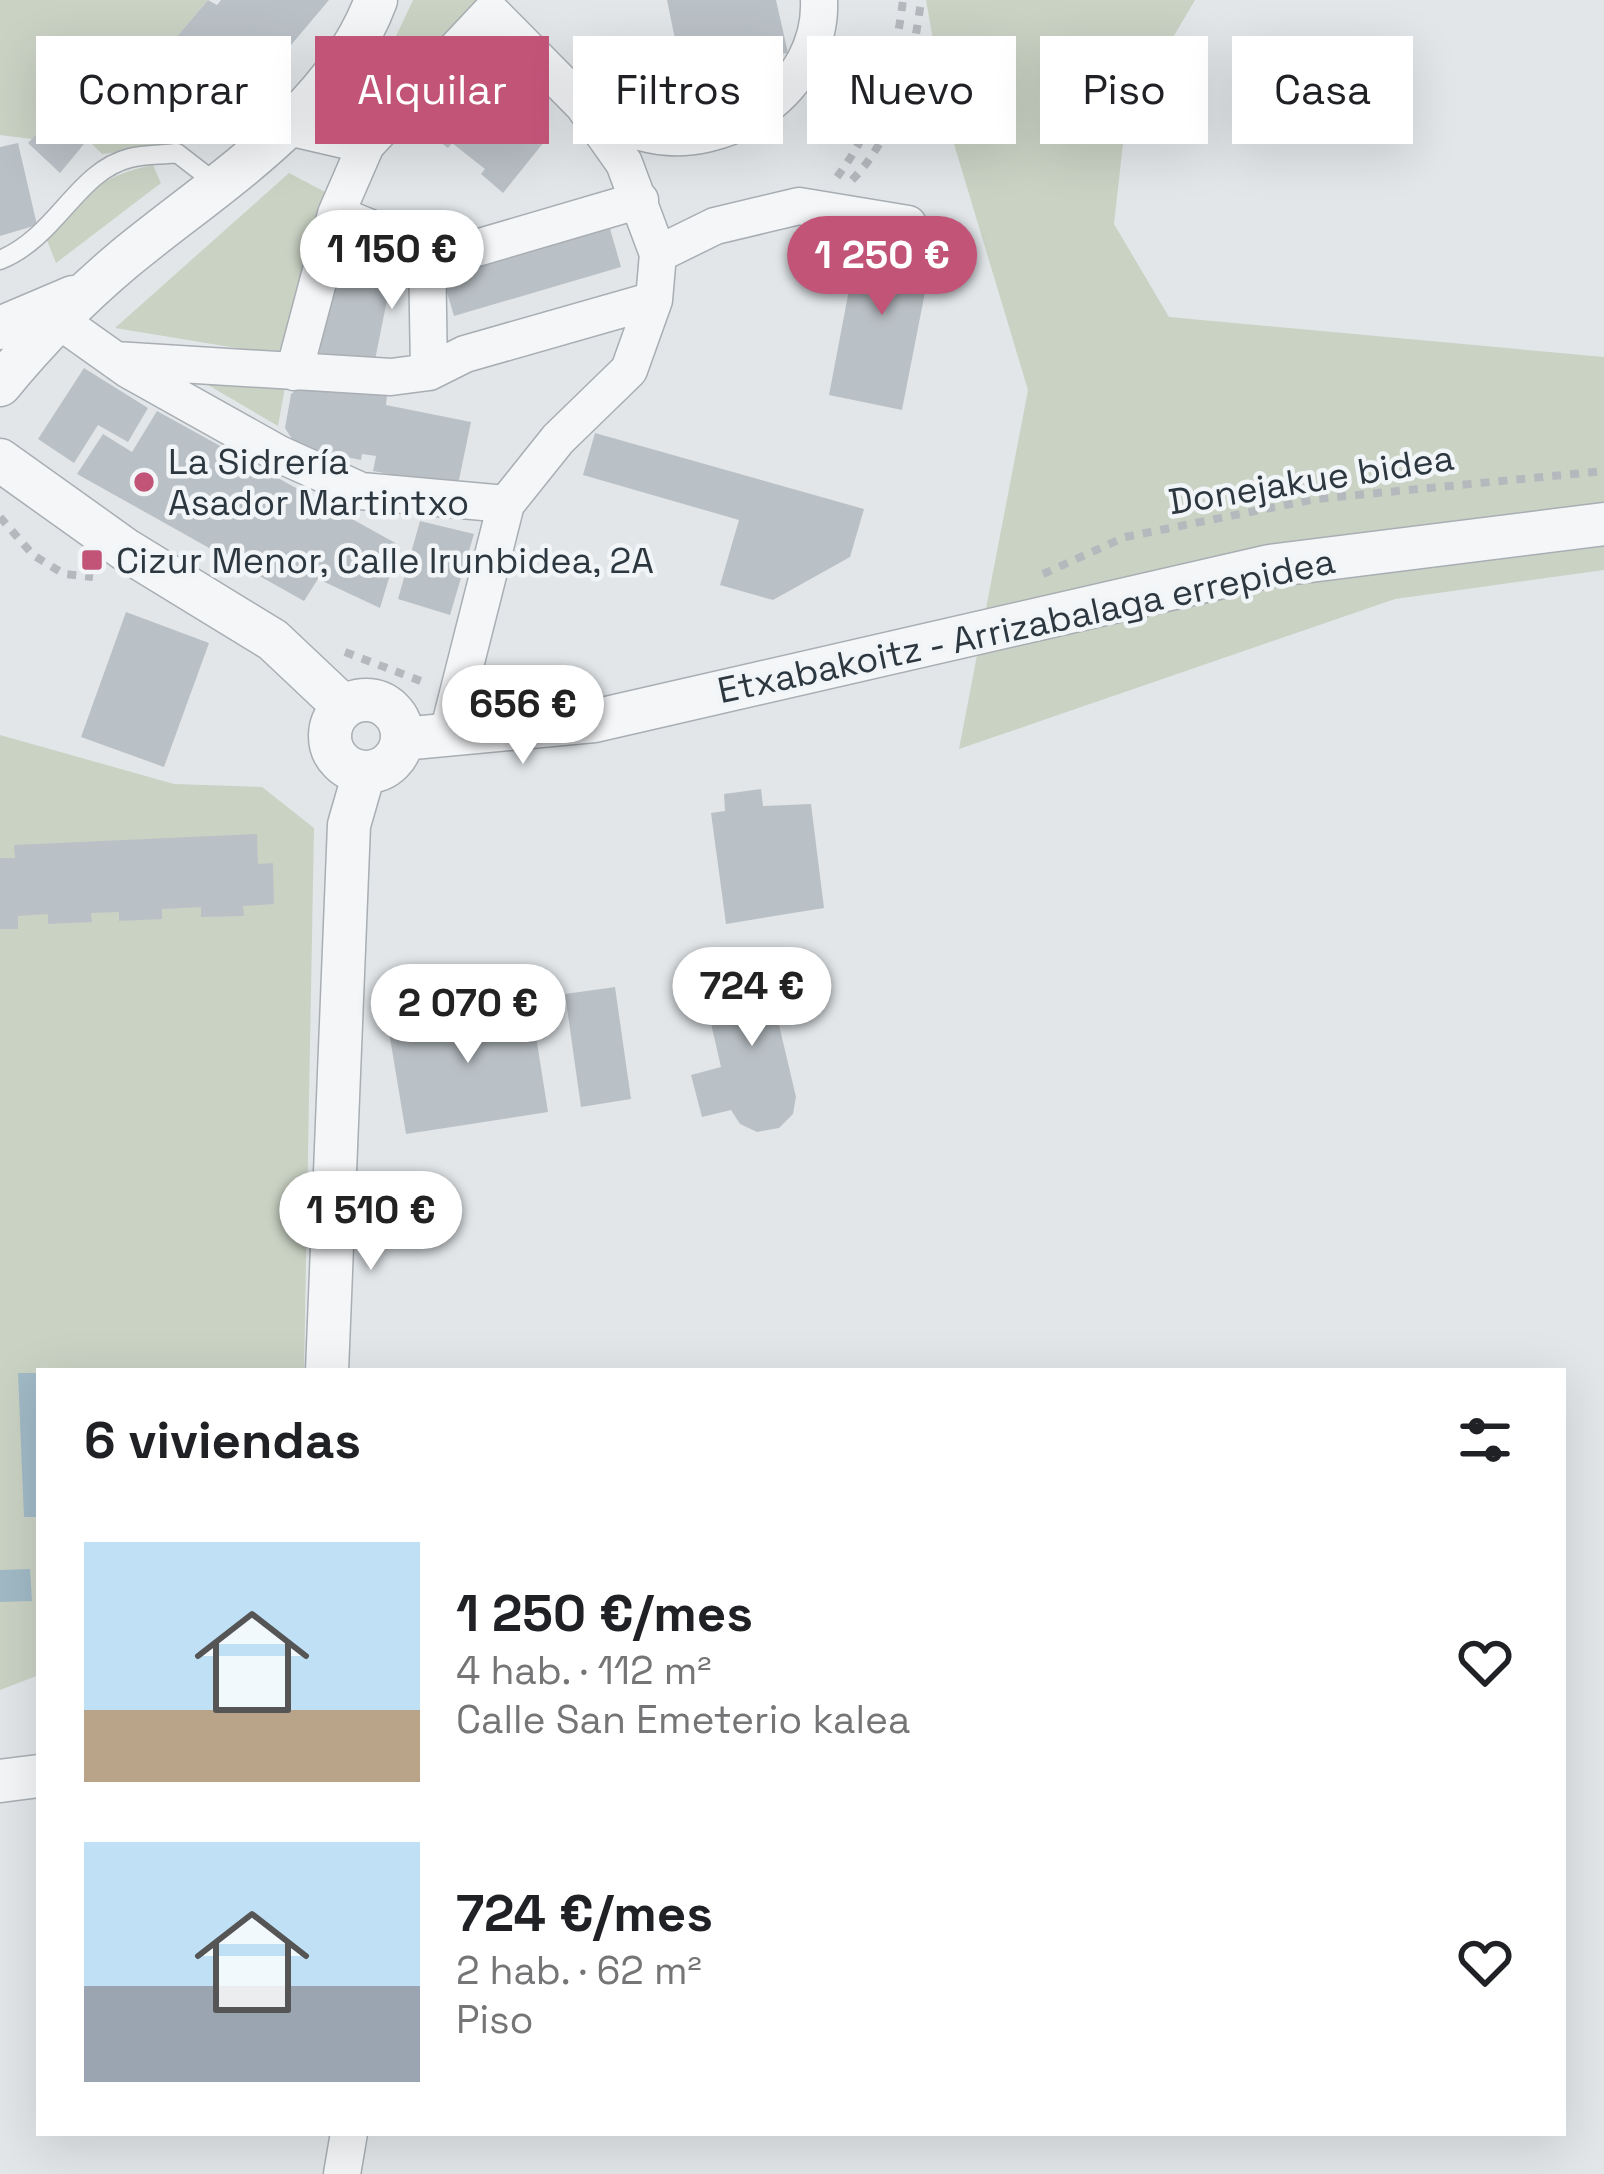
<!DOCTYPE html>
<html lang="es">
<head>
<meta charset="utf-8">
<style>
  body { margin:0; font-family:"Space Grotesk",sans-serif; background:#f2f2f2; color:#202124; height:100vh; display:flex; flex-direction:column; font-size:45px; white-space:nowrap }
  * { box-sizing:border-box; margin:0 }
  p { font-size:39px; color:#757577 }
  .icon { flex:none; width:66px; height:66px; fill:none; stroke:currentColor; stroke-width:2; stroke-linecap:round; stroke-linejoin:round }
  .map { position:relative; flex:1; overflow:hidden }
  .side { position:absolute; left:36px; top:1368px; width:1530px; height:768px; display:flex; flex-direction:column; background:#fff; border-radius:0px; box-shadow:0 12px 48px #0002 }
  .side>* { flex:none }
  .banner { position:absolute; left:36px; top:36px; width:1533px; height:108px; display:flex; gap:24px }
  .price { position:absolute; translate:-50% -102px; padding:0 27px; border-radius:42px; background:#fff; color:#222; font-size:39px; line-height:78px; filter:drop-shadow(0 3px 6px #0008) }
  .price::after { content:''; position:absolute; left:50%; top:72px; width:36px; height:27px; margin-left:-18px; background:inherit; clip-path:polygon(0 0,100% 0,50% 100%) }
  .price.active { background:#c25478; color:#fff }
  ul { padding:0; list-style:none }
  li { display:flex; align-items:center; gap:36px; height:300px; padding:0 48px }
  li span { display:grid; place-items:center; flex:none; width:336px; height:240px; border-radius:0px; color:#555 }
  li>.icon { margin-inline-start:auto }
  span .icon { width:144px; height:144px; fill:#fffc; stroke-width:1 }
  li b { font-size:51px }
  h2 { display:flex; justify-content:space-between; align-items:center; height:144px; padding:0 48px; font-size:51px }
  .pill { padding:0 42px; border-radius:0px; background:#fff; box-shadow:0 12px 48px #0002; font-size:42px; line-height:108px }
  .pill.active { background:#c25478; color:#fff }
  .map>svg:first-child { display:block }
  .green { fill:#cad2c4 }
  .water { fill:#a1bac6 }
  .building { fill:#bac1c6 }
  .lines { fill:none; stroke-linecap:round; stroke-linejoin:round }
  .service-casing { stroke:#a8aeb3; stroke-width:21 }
  .minor-casing { stroke:#a8aeb3; stroke-width:39 }
  .tertiary-casing { stroke:#a8aeb3; stroke-width:45 }
  .path { stroke:#b5b9bd; stroke-width:8; stroke-dasharray:9 9; stroke-linecap:butt }
  .service { stroke:#f5f6f8; stroke-width:18 }
  .minor { stroke:#f5f6f8; stroke-width:36 }
  .tertiary { stroke:#f5f6f8; stroke-width:42 }
  .poi-dot { fill:#c25478; stroke:#f2f5f7; stroke-width:4.5 }
  .labels { text-anchor:middle; stroke-width:9; stroke-linejoin:round; paint-order:stroke }
  .poi-label { font-size:36px; fill:#2c3740; stroke:#f2f5f7; text-anchor:start }
  .street-label { font-size:36px; fill:#2c3740; stroke:#f2f5f7 }
</style>
</head>
<body>
<div class="map">
<svg width="1604" height="2174" viewBox="0 0 1604 2174">
  <rect width="100%" height="100%" fill="#e2e6e9"/>
  <path class="green" d="M 0,0 L 208,0 L 157,60 L 228,120 L 158,148 L 102,154 L 59,111 L 32,139 L 0,135 Z
    M 413,0 L 488,0 L 395,95 L 381,96 L 373,85 Z
    M 926,0 L 1195,0 L 1126,117 L 1114,224 L 1169,317 L 1604,357 L 1604,570 L 1395,599 L 959,749 L 1028,390 L 948,124 Z
    M 153,165 L 161,183 L 56,263 L 46,238 C 83,196 97,177 153,165 Z
    M 289,173 L 329,194 L 278,355 L 115,328 Z
    M 191,375 L 286,382 L 278,426 Z
    M 0,735 L 174,784 L 262,787 L 314,828 L 304,1371 L 39,1371 L 39,1675 L 0,1690 Z"/>
  <path class="water" d="M 18,1373 L 39,1373 L 39,1517 L 24,1517 Z
    M 30,1569 L 32,1601 L 0,1602 L 0,1570 Z"/>
  <path class="building" d="M 208,0 L 217,5 L 221,0 L 329,0 L 228,120 L 157,60 Z
    M 667,0 L 776,0 L 788,53 L 713,64 L 711,51 L 694,54 L 676,44 Z
    M 482,93 L 544,142 L 503,193 L 481,174 L 485,169 L 452,143 L 448,148 L 432,136 L 456,107 L 465,115 Z
    M 59,110 L 89,138 L 60,173 L 28,143 Z
    M 18,143 L 37,225 L 0,236 L 0,147 Z
    M 609,225 L 621,267 L 454,316 L 442,276 Z
    M 861,227 L 935,241 L 902,410 L 829,395 Z
    M 344,234 L 398,245 L 374,365 L 319,354 Z
    M 84,368 L 148,408 L 128,442 L 98,425 L 74,463 L 38,439 Z
    M 308,382 L 387,396 L 386,405 L 471,422 L 459,480 L 429,482 L 373,471 L 376,456 L 362,454 L 361,460 L 297,447 L 285,428 L 291,394 Z
    M 157,411 L 399,545 L 380,608 L 318,579 L 304,601 L 77,474 L 103,434 L 132,452 Z
    M 595,433 L 864,509 L 850,557 L 773,600 L 720,585 L 739,520 L 583,475 Z
    M 420,521 L 474,534 L 450,615 L 398,599 Z
    M 126,612 L 209,643 L 164,767 L 81,737 Z
    M 761,789 L 763,806 L 811,804 L 824,908 L 726,924 L 711,813 L 725,811 L 724,794 Z
    M 257,834 L 258,864 L 273,863 L 274,904 L 243,906 L 244,916 L 201,917 L 201,907 L 162,909 L 162,919 L 119,921 L 119,912 L 91,913 L 92,922 L 48,924 L 48,914 L 18,916 L 18,929 L 0,929 L 0,858 L 15,858 L 14,845 Z
    M 800,961 L 810,1005 L 776,1012 L 796,1097 L 793,1114 L 779,1128 L 757,1132 L 740,1124 L 731,1110 L 702,1117 L 691,1075 L 721,1067 L 704,993 L 757,980 L 755,969 Z
    M 615,987 L 631,1099 L 581,1107 L 565,994 Z
    M 530,998 L 548,1112 L 406,1134 L 387,1020 Z"/>
  <g class="lines">
    <defs>
      <path id="service" d="M 0,260 C 57,237 77,171 130,158 C 145,154 162,155 177,153 L 217,184"/>
      <path id="minor" d="M 584,105 C 603,114 623,127 644,133 C 727,155 823,87 819,0
        M 288,127 L 366,145
        M 336,214 L 427,251 L 456,254 L 640,200
        M 427,251 L 429,372
        M 658,254 L 715,226 L 799,206 L 908,224
        M 60,321 L 129,370 L 279,454 L 361,491 L 506,504
        M 115,360 L 391,377 L 429,372 L 465,354 L 654,300
        M 294,372 L 336,214 L 366,145 L 491,12 L 583,105 L 624,163 L 658,254 L 654,300 L 629,370 L 558,439 L 506,504 L 448,733
        M 342,2174 L 349,2133"/>
      <path id="tertiary" d="M 0,328 L 73,297
        M 0,385 C 36,341 79,297 123,260 C 212,186 334,114 376,0
        M 0,460 L 126,550 L 273,640 L 344,707
        M330 736a36 36 0 1 1 72 0a36 36 0 1 1-72 0Z
        M 402,739 L 594,721 L 1270,566 L 1604,524
        M 327,1371 L 349,825 L 364,773
        M 0,1781 L 39,1776"/>
    </defs>
    <use href="#service" class="service-casing"/>
    <use href="#minor" class="minor-casing"/>
    <use href="#tertiary" class="tertiary-casing"/>
    <path class="path" d="M 837,177 C 875,127 896,62 903,0
      M 852,180 C 896,136 914,60 921,0
      M 0,517 L 33,555 L 64,574 L 93,577
      M 1043,574 L 1125,537 L 1316,499 L 1604,471
      M 345,652 L 426,683"/>
    <use href="#service" class="service"/>
    <use href="#minor" class="minor"/>
    <use href="#tertiary" class="tertiary"/>
  </g>
  <g class="poi-dot">
    <circle cx="144" cy="482" r="12"/>
    <rect x="80" y="548" width="24" height="24" rx="6"/>
  </g>
  <g class="labels">
    <g class="poi-label">
      <text x="168" y="474">La Sidrería<tspan x="168" dy="41">Asador Martintxo</tspan></text>
      <text x="116" y="573">Cizur Menor, Calle Irunbidea, 2A</text>
    </g>
    <g class="street-label">
      <text transform="translate(1311 479) rotate(-9)" y="13">Donejakue bidea</text>
      <text transform="translate(1026 625) rotate(-12)" y="13">Etxabakoitz - Arrizabalaga errepidea</text>
    </g>
  </g>
</svg>
<b class="price" style="left:392px;top:312px">1 150 €</b>
<b class="price active" style="left:882px;top:318px">1 250 €</b>
<b class="price" style="left:523px;top:767px">656 €</b>
<b class="price" style="left:752px;top:1049px">724 €</b>
<b class="price" style="left:468px;top:1066px">2 070 €</b>
<b class="price" style="left:371px;top:1273px">1 510 €</b>
<div class="banner">
<a class="pill">Comprar</a>
<a class="pill active">Alquilar</a>
<a class="pill">Filtros</a>
<a class="pill">Nuevo</a>
<a class="pill">Piso</a>
<a class="pill">Casa</a>
</div>
<section class="side">
<h2>6 viviendas<svg class="icon" aria-label="filters" viewBox="0 0 24 24"><path d="M4 7h16M4 17h16"/><circle cx="9" cy="7" r="2"/><circle cx="15" cy="17" r="2"/></svg></h2>
<ul>
<li><span style="background:linear-gradient(#bfe0f5 70%,#b9a48a 0)"><svg class="icon" aria-label="home" viewBox="0 0 24 24"><path d="M3 11l9-7 9 7M6 9v11h12V9"/></svg></span><div><b>1 250 €/mes</b><p>4 hab. · 112 m²</p><p>Calle San Emeterio kalea</p></div><svg class="icon" aria-label="heart" viewBox="0 0 24 24"><path d="M12 20l-8-8c-3-5 5-10 8-4 3-6 11-1 8 4z"/></svg></li>
<li><span style="background:linear-gradient(#bfe0f5 60%,#9aa5b1 0)"><svg class="icon" aria-label="home" viewBox="0 0 24 24"><path d="M3 11l9-7 9 7M6 9v11h12V9"/></svg></span><div><b>724 €/mes</b><p>2 hab. · 62 m²</p><p>Piso</p></div><svg class="icon" aria-label="heart" viewBox="0 0 24 24"><path d="M12 20l-8-8c-3-5 5-10 8-4 3-6 11-1 8 4z"/></svg></li>
</ul>
</section>
</div>
</body>
</html>
